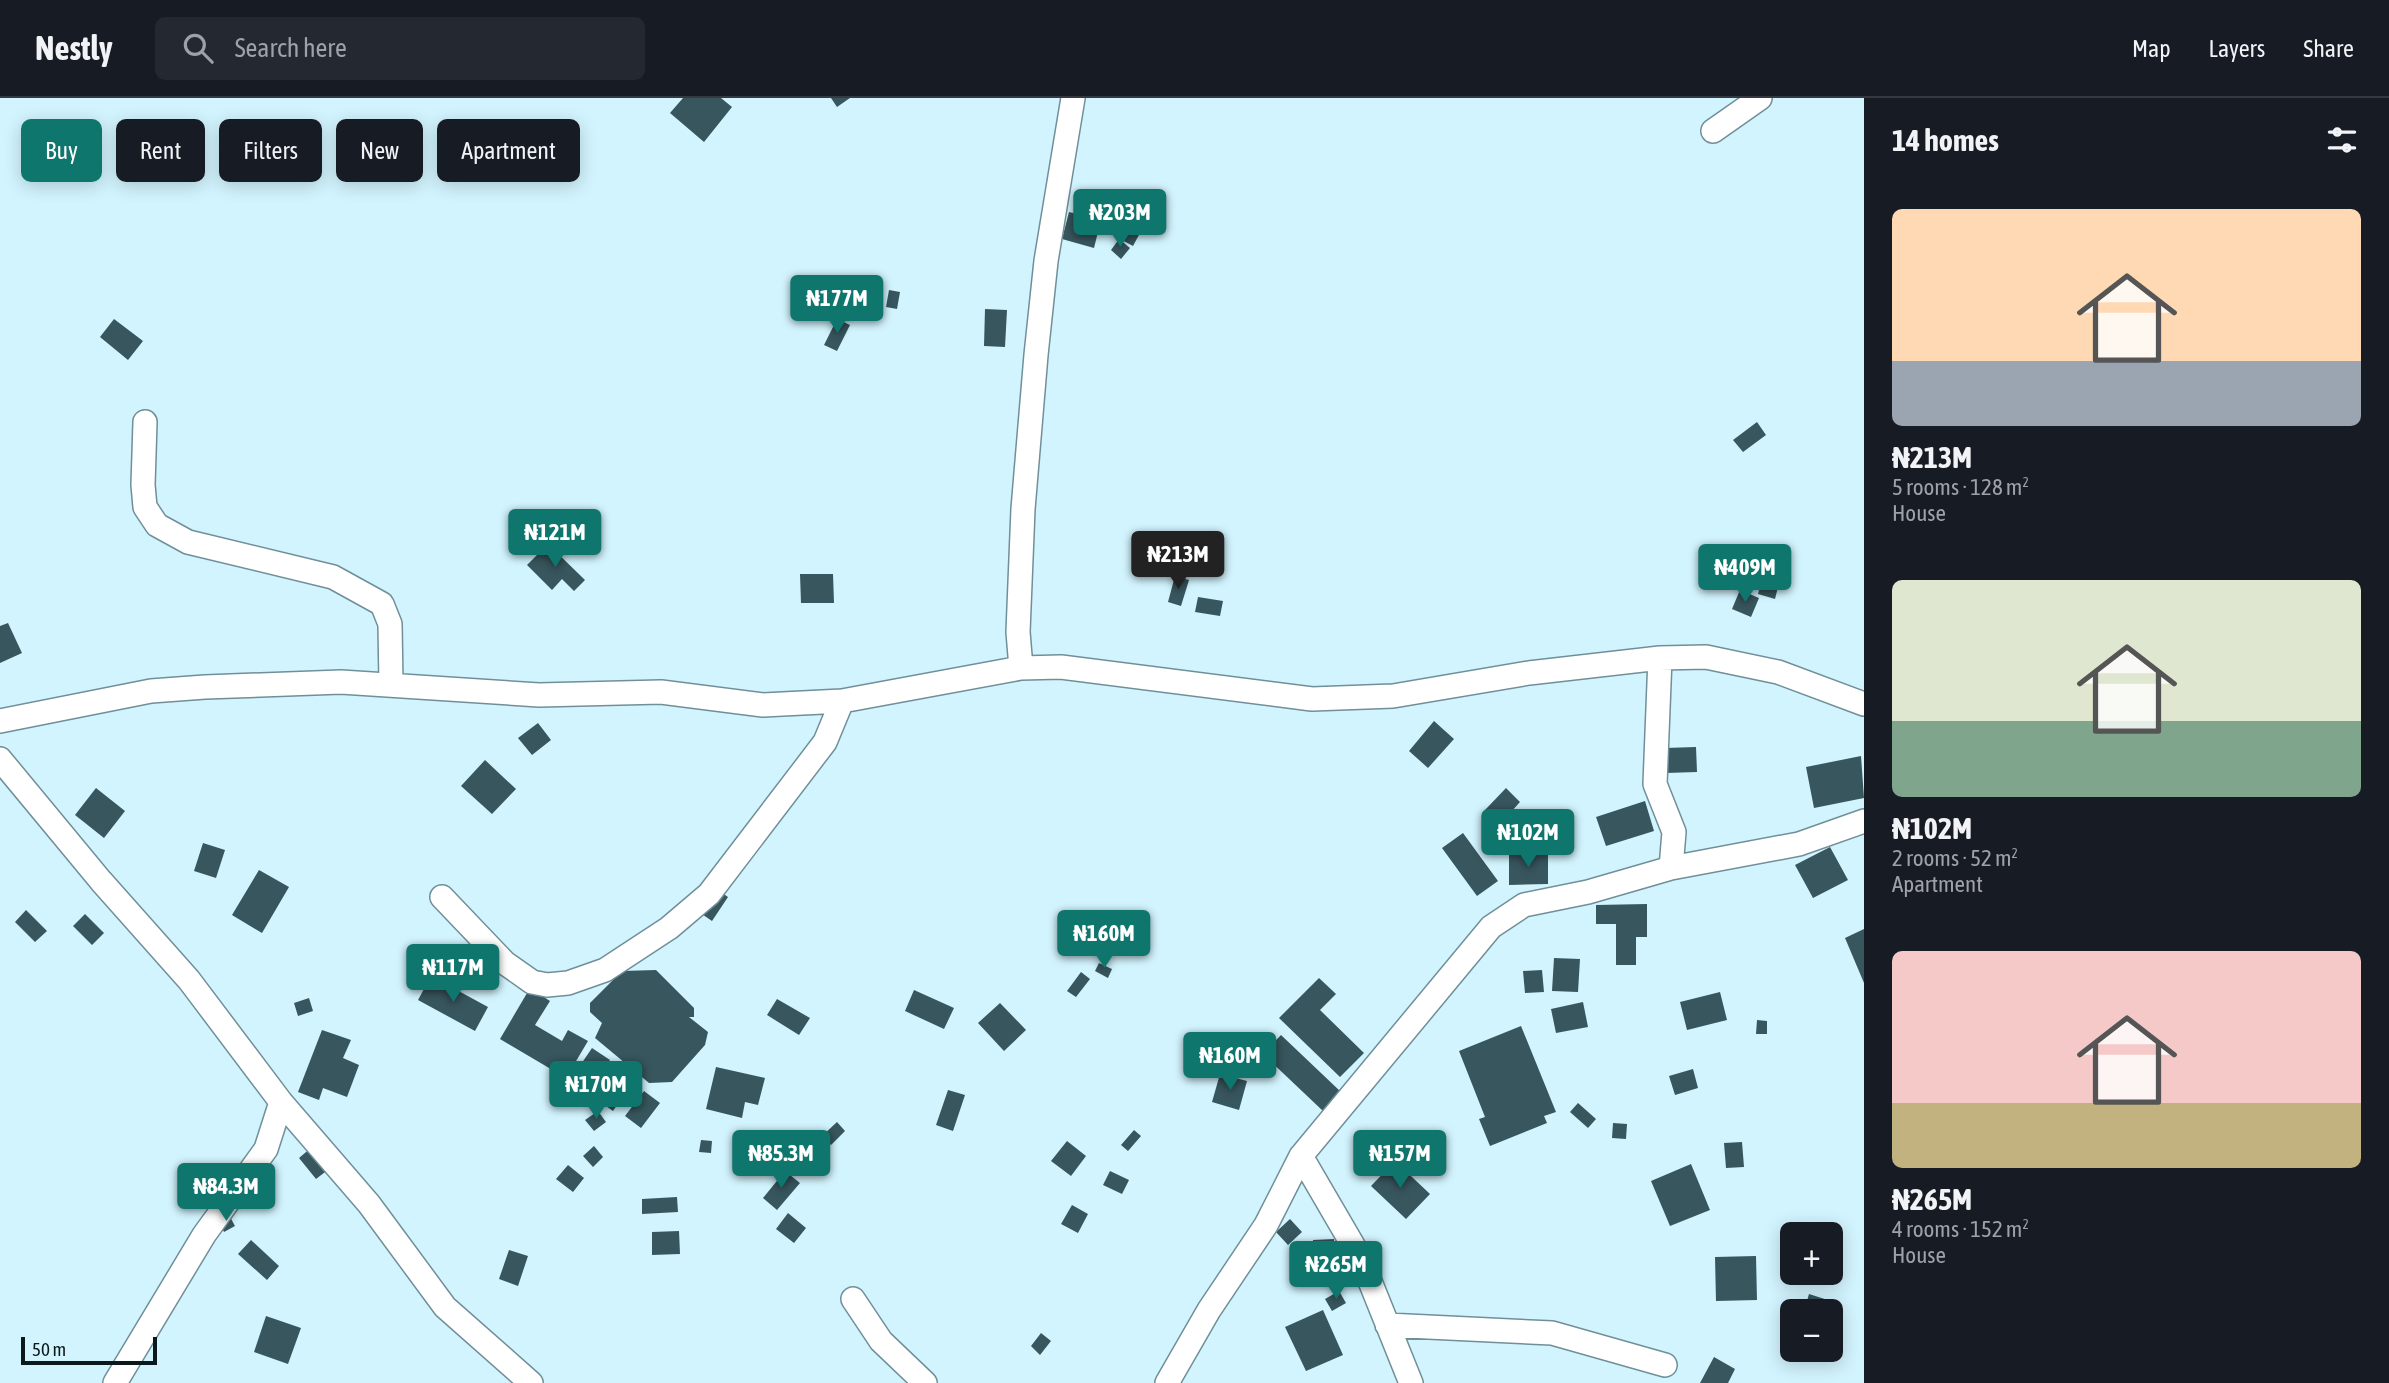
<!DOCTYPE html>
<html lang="en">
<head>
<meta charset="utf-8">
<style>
  body { margin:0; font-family:"Asap Condensed",sans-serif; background:#242831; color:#f1f3f6; height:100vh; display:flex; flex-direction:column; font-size:26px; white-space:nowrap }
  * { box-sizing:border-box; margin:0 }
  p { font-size:23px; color:#9ea1a6 }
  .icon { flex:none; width:38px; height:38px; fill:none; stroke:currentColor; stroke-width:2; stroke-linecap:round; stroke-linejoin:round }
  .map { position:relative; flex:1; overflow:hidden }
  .side { display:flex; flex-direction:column; background:#171b24; width:525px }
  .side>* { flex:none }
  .top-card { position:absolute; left:21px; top:21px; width:665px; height:63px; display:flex; gap:14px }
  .fabs { position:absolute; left:1780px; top:1124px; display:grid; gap:14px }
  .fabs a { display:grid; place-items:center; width:63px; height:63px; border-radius:10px; background:#171b24; box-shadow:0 4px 18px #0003; font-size:35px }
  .scale { position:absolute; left:21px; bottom:18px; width:136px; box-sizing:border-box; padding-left:7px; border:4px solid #0c191c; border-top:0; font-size:19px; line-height:24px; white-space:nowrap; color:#0c191c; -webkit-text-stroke:5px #d2f4fe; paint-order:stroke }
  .price { position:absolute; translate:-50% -60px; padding:0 16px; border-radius:7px; background:#0f766e; color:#fff; font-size:23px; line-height:46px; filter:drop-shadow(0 2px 4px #0008) }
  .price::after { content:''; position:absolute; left:50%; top:42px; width:21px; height:16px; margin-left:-10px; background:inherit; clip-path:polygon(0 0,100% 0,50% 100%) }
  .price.on { background:#222; color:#fff }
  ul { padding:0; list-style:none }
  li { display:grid; align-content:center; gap:14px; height:371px; padding:0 28px }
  li span { display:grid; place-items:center; height:217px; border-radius:10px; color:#555 }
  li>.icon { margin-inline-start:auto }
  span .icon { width:126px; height:126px; fill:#fffc; stroke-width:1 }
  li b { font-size:30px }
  h2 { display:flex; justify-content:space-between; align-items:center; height:84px; padding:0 28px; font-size:30px }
  .chip { padding:0 24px; border-radius:10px; background:#171b24; box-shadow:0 4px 18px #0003; font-size:24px; line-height:63px }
  .chip.on { background:#0f766e; color:#fff }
  header { display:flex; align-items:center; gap:42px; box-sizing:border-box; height:98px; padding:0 35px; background:#171b24; border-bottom:2px solid #363941 }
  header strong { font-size:33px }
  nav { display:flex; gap:38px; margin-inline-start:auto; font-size:24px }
  .search { width:490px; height:63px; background:#242831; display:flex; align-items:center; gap:18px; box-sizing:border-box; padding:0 24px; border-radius:10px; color:#9ea1a6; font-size:26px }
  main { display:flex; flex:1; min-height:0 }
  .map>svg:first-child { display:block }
  .building { fill:#38565e }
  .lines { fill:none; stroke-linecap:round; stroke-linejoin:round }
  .street-casing { stroke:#708f98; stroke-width:26 }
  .street { stroke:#fff; stroke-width:23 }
</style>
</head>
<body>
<header>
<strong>Nestly</strong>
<div class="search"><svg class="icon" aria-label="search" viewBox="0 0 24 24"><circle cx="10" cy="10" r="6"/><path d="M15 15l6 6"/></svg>Search here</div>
<nav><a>Map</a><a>Layers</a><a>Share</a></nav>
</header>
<main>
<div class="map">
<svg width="1864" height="1285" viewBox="0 0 1864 1285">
  <rect width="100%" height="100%" fill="#d2f4fe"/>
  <path class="building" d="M 683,0 L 721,0 L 732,9 L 704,44 L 670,15 Z
    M 831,0 L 850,0 L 837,9 Z
    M 255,46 L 261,59 L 243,67 L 237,54 Z
    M 1069,114 L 1101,122 L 1094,150 L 1062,141 Z
    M 1127,128 L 1140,135 L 1133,148 L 1120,141 Z
    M 1119,141 L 1130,150 L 1121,161 L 1111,152 Z
    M 889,192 L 900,194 L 897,211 L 886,209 Z
    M 985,211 L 1007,212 L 1005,249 L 984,248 Z
    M 114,221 L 143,243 L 128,262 L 100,239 Z
    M 837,221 L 850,227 L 837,253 L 824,247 Z
    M 1757,324 L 1766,337 L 1743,354 L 1733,342 Z
    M 548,446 L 585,482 L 574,493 L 562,481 L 552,492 L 527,467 Z
    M 800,476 L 833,476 L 834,505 L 801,505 Z
    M 1175,478 L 1189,482 L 1181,508 L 1168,504 Z
    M 1762,480 L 1779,485 L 1775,501 L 1758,496 Z
    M 1740,492 L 1759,500 L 1751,519 L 1732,511 Z
    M 1198,499 L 1223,503 L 1220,518 L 1195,514 Z
    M 8,525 L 22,555 L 0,565 L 0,528 Z
    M 1434,623 L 1454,641 L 1428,670 L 1409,653 Z
    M 538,625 L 551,642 L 532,657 L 518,640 Z
    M 1696,649 L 1697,674 L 1666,675 L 1665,650 Z
    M 1861,658 L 1864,700 L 1814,710 L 1806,669 Z
    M 485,662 L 516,691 L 492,716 L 461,688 Z
    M 96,690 L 125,713 L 104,740 L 75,717 Z
    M 1506,690 L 1520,704 L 1500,726 L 1485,712 Z
    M 1645,703 L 1654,733 L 1606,748 L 1596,719 Z
    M 1463,735 L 1498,783 L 1477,798 L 1442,750 Z
    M 203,745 L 225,752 L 216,780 L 194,773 Z
    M 1830,749 L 1848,782 L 1813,800 L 1795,767 Z
    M 1509,755 L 1548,755 L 1548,786 L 1509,787 Z
    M 259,772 L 289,789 L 262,835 L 232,817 Z
    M 715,790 L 728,799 L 712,823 L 699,814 Z
    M 1647,806 L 1647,839 L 1636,839 L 1636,867 L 1616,867 L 1616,826 L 1596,826 L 1596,807 Z
    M 26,812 L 47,833 L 35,844 L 15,824 Z
    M 85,816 L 104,835 L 92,847 L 73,828 Z
    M 1864,831 L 1864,885 L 1845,840 Z
    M 1554,860 L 1580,861 L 1578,894 L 1552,893 Z
    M 1099,865 L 1112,871 L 1108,880 L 1095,873 Z
    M 656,872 L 694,910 L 694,919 L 689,919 L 708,934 L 705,947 L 672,984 L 649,985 L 595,940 L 602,925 L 590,914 L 590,905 L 622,873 Z
    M 1542,872 L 1544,894 L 1525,895 L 1523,873 Z
    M 1081,874 L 1090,881 L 1076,899 L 1067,893 Z
    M 431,878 L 488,909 L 475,933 L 418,902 Z
    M 1319,880 L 1336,896 L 1320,912 L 1364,955 L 1340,979 L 1279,920 Z
    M 530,890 L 550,903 L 535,927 L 562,943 L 568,932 L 588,943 L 566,980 L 500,941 Z
    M 914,892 L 954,910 L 944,931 L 905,913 Z
    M 1720,894 L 1727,922 L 1687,932 L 1680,904 Z
    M 309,900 L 313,913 L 298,918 L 294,905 Z
    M 777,901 L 810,920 L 799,937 L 767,917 Z
    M 1583,904 L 1588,929 L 1556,935 L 1551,911 Z
    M 1000,905 L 1026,932 L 1004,953 L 978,925 Z
    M 1757,922 L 1767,923 L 1767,936 L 1756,936 Z
    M 1521,928 L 1556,1014 L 1544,1018 L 1547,1025 L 1490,1048 L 1479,1021 L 1485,1019 L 1459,953 Z
    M 322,932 L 351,942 L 343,960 L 359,967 L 347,999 L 323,990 L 319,1002 L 298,994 Z
    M 1281,937 L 1341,994 L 1323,1013 L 1263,956 Z
    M 592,950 L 610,962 L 592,990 L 573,978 Z
    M 614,966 L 635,981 L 613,1013 L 592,998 Z
    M 716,969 L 765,980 L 758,1007 L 745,1004 L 742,1020 L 706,1011 Z
    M 1693,971 L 1698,990 L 1675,997 L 1669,978 Z
    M 1220,976 L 1247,983 L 1239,1012 L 1212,1004 Z
    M 948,992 L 965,997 L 953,1033 L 936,1027 Z
    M 644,993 L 660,1005 L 641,1030 L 625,1018 Z
    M 1578,1005 L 1596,1021 L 1588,1030 L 1570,1014 Z
    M 598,1013 L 606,1024 L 594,1033 L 585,1022 Z
    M 837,1024 L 845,1033 L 831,1047 L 822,1038 Z
    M 1613,1025 L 1627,1026 L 1626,1041 L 1612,1040 Z
    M 1134,1032 L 1141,1038 L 1128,1053 L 1121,1047 Z
    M 701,1042 L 712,1043 L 711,1055 L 699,1054 Z
    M 1067,1043 L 1086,1058 L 1071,1078 L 1051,1063 Z
    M 1742,1044 L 1744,1069 L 1726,1070 L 1724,1045 Z
    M 594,1048 L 603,1059 L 593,1069 L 583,1058 Z
    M 312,1049 L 329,1071 L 316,1081 L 299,1060 Z
    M 1395,1063 L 1430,1096 L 1406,1121 L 1371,1088 Z
    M 1691,1066 L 1710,1112 L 1670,1128 L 1651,1083 Z
    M 568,1067 L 584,1080 L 573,1094 L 556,1081 Z
    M 785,1073 L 800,1085 L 777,1112 L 763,1100 Z
    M 1110,1073 L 1129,1082 L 1122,1096 L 1103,1087 Z
    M 677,1099 L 678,1114 L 642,1116 L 642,1101 Z
    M 1072,1107 L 1088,1116 L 1078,1135 L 1061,1126 Z
    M 788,1115 L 806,1130 L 794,1145 L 776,1131 Z
    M 229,1117 L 235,1128 L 224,1134 L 218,1122 Z
    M 1290,1121 L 1302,1134 L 1288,1147 L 1276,1134 Z
    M 679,1133 L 680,1156 L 652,1157 L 652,1134 Z
    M 1334,1141 L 1335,1159 L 1313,1160 L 1313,1142 Z
    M 251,1142 L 279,1168 L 267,1182 L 238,1156 Z
    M 509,1152 L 528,1158 L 518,1188 L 499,1181 Z
    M 1756,1158 L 1757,1202 L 1716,1203 L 1715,1159 Z
    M 1339,1193 L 1346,1205 L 1332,1213 L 1325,1201 Z
    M 1809,1196 L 1831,1203 L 1828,1213 L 1804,1213 Z
    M 1323,1212 L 1343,1257 L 1306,1273 L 1285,1229 Z
    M 1830,1214 L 1840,1217 L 1835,1234 L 1830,1232 Z
    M 266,1218 L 301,1230 L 288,1266 L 254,1254 Z
    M 1041,1235 L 1051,1243 L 1040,1257 L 1031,1248 Z
    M 1714,1259 L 1735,1271 L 1728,1285 L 1700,1285 Z"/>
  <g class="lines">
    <defs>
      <path id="street" d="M 1713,33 L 1760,0
        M 145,324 L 143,387 L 145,409 L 157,427 L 188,444 L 333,479 L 382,506 L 390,526 L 391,586
        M 1660,560 L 1655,686 L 1674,734 L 1671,770
        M 1021,570 L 1018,534 L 1023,411 L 1036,257 L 1046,163 L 1073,0
        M 0,623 L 151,593 L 205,589 L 341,584 L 539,597 L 661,594 L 763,607 L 842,603 L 1021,570 L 1061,569 L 1312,601 L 1393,598 L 1529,575 L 1660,560 L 1706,559 L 1778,574 L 1864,606
        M 0,661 L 101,783 L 189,882 L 281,1004 L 369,1106 L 445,1209 L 531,1285
        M 442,799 L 505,865 L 532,884 L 547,887 L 568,885 L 605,872 L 669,830 L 709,796 L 825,644 L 842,603
        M 1301,1058 L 1361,1161 L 1411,1285
        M 853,1201 L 881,1243 L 925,1285
        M 1387,1227 L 1552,1235 L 1665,1267
        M 115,1285 L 204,1137 L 266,1051 L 281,1004
        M 1167,1285 L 1209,1212 L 1266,1127 L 1301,1058 L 1491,829 L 1524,807 L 1588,794 L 1671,770 L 1799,746 L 1864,723"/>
    </defs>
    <use href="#street" class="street-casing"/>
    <use href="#street" class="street"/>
  </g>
</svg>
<div class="fabs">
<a>+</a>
<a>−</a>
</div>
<div class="scale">50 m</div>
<b class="price" style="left:1120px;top:151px">₦203M</b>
<b class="price" style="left:837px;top:237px">₦177M</b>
<b class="price" style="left:555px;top:471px">₦121M</b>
<b class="price on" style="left:1178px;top:493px">₦213M</b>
<b class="price" style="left:1745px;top:506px">₦409M</b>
<b class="price" style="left:1528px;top:771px">₦102M</b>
<b class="price" style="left:1104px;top:872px">₦160M</b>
<b class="price" style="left:453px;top:906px">₦117M</b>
<b class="price" style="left:1230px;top:994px">₦160M</b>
<b class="price" style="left:596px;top:1023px">₦170M</b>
<b class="price" style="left:781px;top:1092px">₦85.3M</b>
<b class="price" style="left:1400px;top:1092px">₦157M</b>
<b class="price" style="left:226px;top:1125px">₦84.3M</b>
<b class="price" style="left:1336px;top:1203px">₦265M</b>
<div class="top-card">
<a class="chip on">Buy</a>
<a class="chip">Rent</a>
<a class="chip">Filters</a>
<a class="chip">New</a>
<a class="chip">Apartment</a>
</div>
</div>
<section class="side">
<h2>14 homes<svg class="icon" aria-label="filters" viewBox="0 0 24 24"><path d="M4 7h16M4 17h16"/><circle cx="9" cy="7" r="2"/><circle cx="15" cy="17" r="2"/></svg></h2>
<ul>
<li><span style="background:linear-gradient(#ffd9b3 70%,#9aa5b1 0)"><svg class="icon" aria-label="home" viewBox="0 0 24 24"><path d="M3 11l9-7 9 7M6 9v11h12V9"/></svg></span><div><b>₦213M</b><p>5 rooms · 128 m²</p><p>House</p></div></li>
<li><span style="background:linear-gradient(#dfe7d0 65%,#7fa58c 0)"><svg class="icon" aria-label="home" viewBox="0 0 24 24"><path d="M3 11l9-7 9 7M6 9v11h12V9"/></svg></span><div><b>₦102M</b><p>2 rooms · 52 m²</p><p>Apartment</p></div></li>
<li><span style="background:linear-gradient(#f6c9c9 70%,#c2b280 0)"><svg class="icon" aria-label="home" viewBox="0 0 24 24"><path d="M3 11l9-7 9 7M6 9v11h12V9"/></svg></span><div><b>₦265M</b><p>4 rooms · 152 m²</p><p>House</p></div></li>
</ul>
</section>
</main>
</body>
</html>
